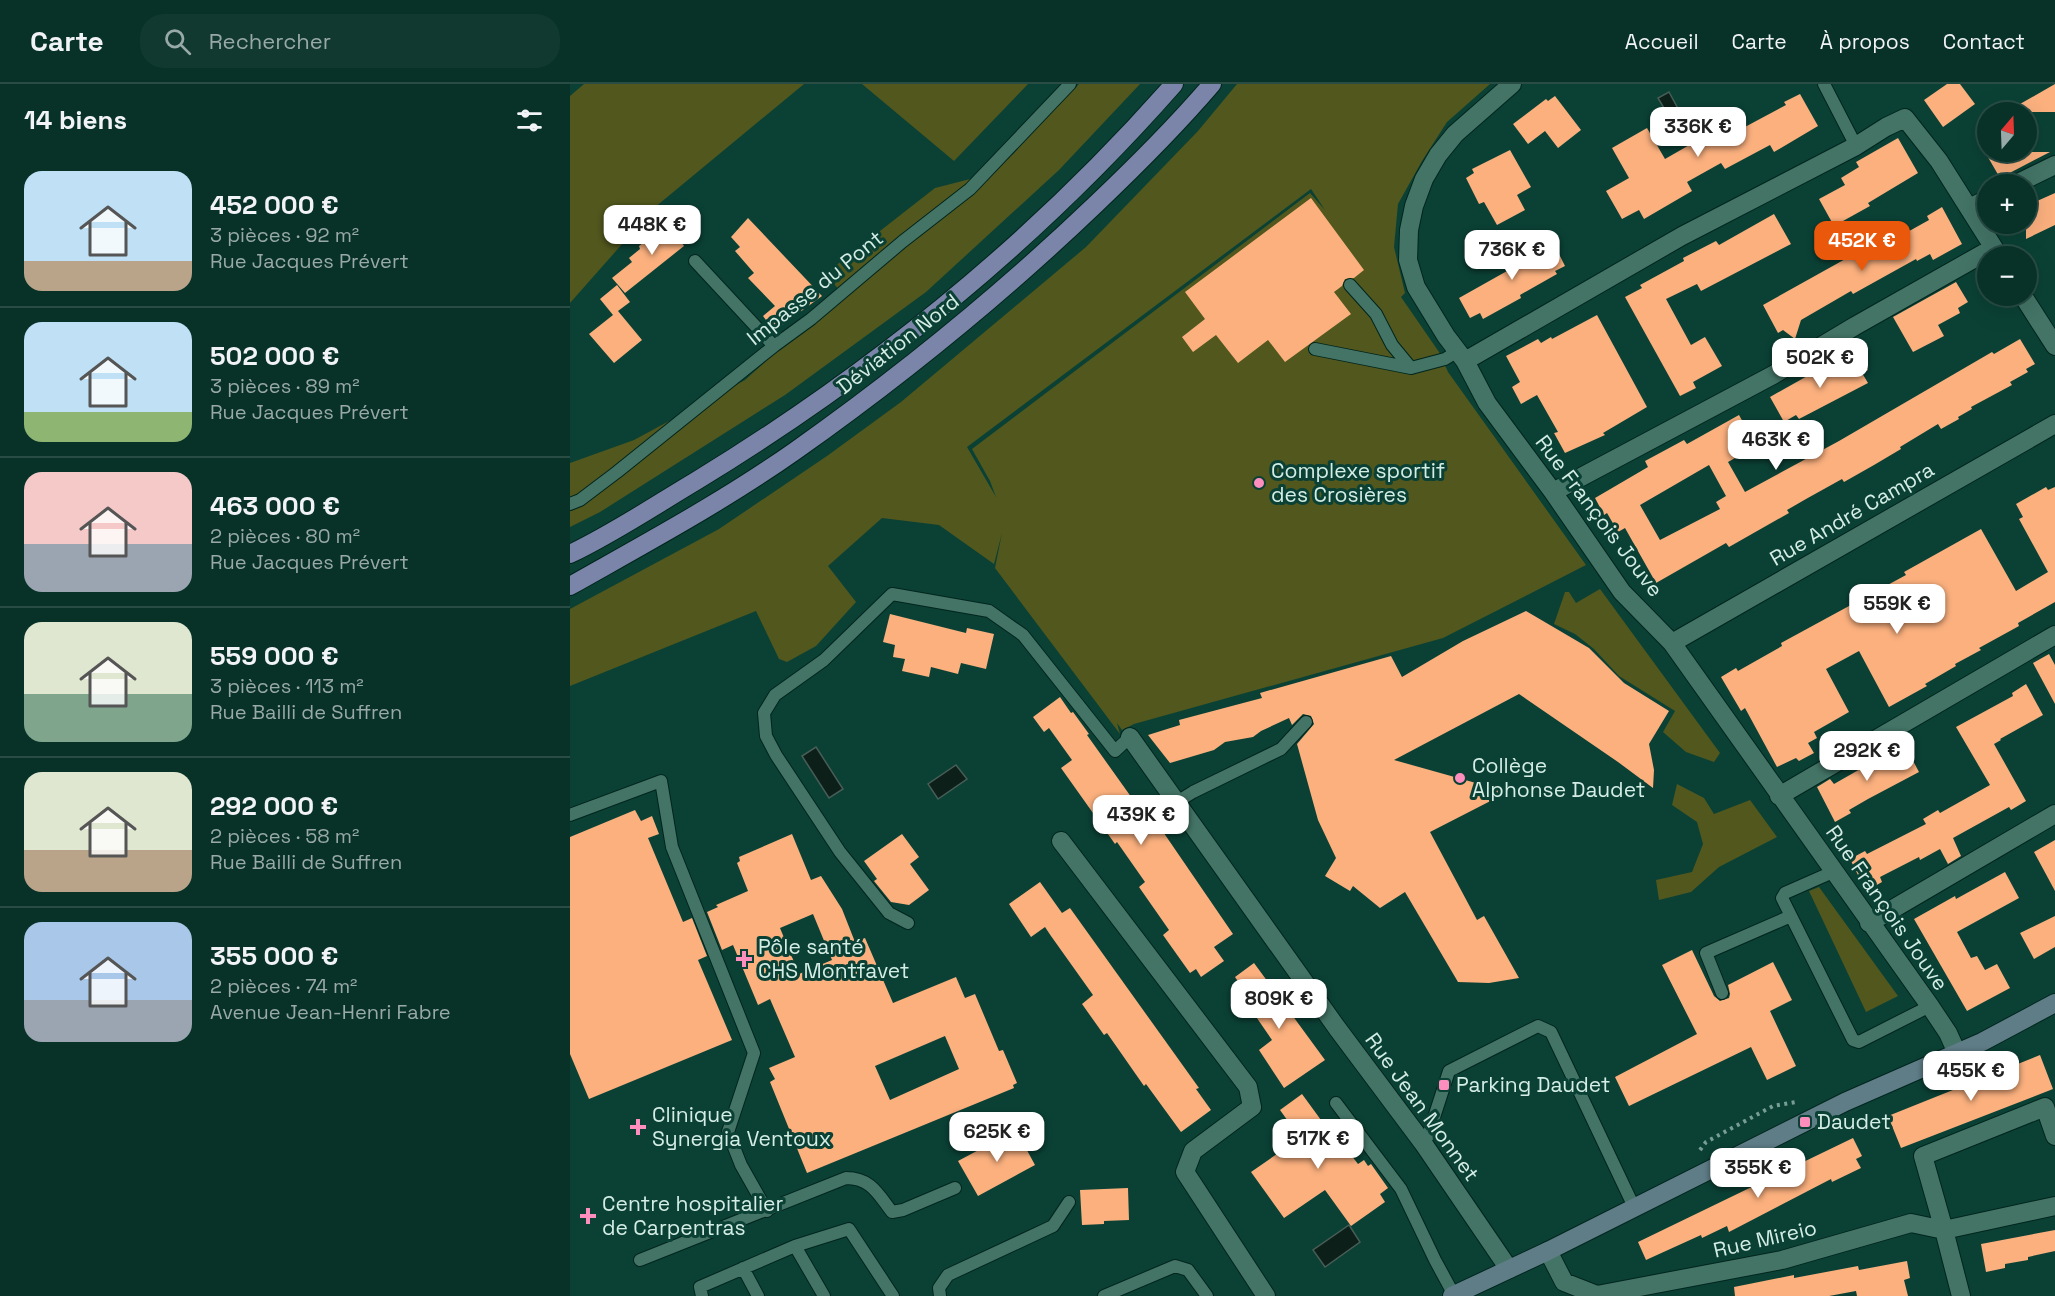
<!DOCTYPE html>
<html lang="fr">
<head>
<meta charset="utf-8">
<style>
  body { margin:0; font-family:"Space Grotesk",sans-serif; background:#113930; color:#f1f3f6; height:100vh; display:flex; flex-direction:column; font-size:22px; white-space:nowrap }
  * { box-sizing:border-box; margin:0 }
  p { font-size:20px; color:#98a9a8 }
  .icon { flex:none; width:33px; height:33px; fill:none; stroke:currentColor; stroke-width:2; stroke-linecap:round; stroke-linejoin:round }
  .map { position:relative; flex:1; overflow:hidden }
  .details { display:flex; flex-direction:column; background:#083128; width:570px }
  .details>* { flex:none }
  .needle { width:39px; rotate:19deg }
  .buttons { position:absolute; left:1407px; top:18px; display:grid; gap:12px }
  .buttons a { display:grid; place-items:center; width:60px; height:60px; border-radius:50%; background:#083128; box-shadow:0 6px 24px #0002,0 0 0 2px #294c45; font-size:30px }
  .price { position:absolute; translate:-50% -51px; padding:0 14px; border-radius:12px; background:#fff; color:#222; font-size:20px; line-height:39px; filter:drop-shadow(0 2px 3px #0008) }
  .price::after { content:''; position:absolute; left:50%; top:36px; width:18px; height:14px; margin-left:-9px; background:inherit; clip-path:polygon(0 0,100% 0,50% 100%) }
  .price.on { background:#ea580c; color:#fff }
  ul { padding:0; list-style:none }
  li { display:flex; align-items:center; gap:18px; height:150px; padding:0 24px }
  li+li { border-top:2px solid #294c45 }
  li span { display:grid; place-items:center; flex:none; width:168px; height:120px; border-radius:18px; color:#555 }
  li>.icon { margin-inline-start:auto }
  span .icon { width:72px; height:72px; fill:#fffc; stroke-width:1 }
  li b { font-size:26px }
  h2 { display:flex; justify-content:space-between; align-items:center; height:72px; padding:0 24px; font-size:26px }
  header { display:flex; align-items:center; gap:36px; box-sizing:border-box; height:84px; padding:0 30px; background:#083128; border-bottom:2px solid #294c45 }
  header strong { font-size:28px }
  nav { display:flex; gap:33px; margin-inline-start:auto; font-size:21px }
  .search { width:420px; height:54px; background:#113930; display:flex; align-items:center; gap:15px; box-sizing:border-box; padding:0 21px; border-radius:24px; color:#98a9a8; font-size:22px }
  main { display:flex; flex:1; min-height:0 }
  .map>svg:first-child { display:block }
  .green { fill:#51571d; fill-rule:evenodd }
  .water { fill:#0c1f19; stroke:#485d56; stroke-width:1.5 }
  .building { fill:#fbb07e; fill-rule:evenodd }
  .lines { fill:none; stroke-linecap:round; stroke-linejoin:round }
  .lane-casing { stroke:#00251d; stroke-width:14 }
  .street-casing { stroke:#00251d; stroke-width:20 }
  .secondary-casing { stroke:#00251d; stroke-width:20 }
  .primary-casing { stroke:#00251d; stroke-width:20 }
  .path { stroke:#789e94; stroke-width:4; stroke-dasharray:3 4.5; stroke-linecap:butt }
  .lane { stroke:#437466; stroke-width:12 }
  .street { stroke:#437466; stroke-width:18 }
  .secondary { stroke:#5f7d87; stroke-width:18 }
  .primary { stroke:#7b85a9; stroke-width:18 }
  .poi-dot { fill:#fe8ebd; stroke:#0b4135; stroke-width:2 }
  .labels { text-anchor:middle; stroke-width:6; stroke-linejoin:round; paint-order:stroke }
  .street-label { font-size:21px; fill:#d4ede5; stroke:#0b4135 }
  .poi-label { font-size:21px; fill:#d4ede5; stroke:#0b4135; text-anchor:start }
</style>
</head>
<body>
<header>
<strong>Carte</strong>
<div class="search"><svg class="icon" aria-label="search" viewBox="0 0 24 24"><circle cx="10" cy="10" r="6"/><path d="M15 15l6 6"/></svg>Rechercher</div>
<nav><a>Accueil</a><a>Carte</a><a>À propos</a><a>Contact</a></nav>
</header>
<main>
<section class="details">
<h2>14 biens<svg class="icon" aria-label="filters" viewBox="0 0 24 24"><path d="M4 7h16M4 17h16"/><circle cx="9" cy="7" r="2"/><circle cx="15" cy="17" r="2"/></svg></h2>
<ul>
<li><span style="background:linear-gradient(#bfe0f5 75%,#b9a48a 0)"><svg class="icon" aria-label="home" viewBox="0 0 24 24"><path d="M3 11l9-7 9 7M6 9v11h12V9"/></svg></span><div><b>452 000 €</b><p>3 pièces · 92 m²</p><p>Rue Jacques Prévert</p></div></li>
<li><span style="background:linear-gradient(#bfe0f5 75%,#8fb573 0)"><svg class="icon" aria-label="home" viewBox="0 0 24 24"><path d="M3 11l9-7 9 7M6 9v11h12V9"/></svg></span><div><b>502 000 €</b><p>3 pièces · 89 m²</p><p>Rue Jacques Prévert</p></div></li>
<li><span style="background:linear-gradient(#f6c9c9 60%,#9aa5b1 0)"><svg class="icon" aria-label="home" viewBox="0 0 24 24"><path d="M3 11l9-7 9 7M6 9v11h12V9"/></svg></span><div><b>463 000 €</b><p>2 pièces · 80 m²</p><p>Rue Jacques Prévert</p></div></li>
<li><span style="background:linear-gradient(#dfe7d0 60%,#7fa58c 0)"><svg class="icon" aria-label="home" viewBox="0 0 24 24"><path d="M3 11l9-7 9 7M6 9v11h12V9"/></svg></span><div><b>559 000 €</b><p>3 pièces · 113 m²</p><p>Rue Bailli de Suffren</p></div></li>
<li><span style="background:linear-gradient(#dfe7d0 65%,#b9a48a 0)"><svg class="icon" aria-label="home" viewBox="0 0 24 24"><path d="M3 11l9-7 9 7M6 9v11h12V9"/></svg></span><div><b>292 000 €</b><p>2 pièces · 58 m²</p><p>Rue Bailli de Suffren</p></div></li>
<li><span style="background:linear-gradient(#a9c7e8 65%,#9aa5b1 0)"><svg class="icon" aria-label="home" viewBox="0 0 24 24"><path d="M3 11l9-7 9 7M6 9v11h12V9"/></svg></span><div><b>355 000 €</b><p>2 pièces · 74 m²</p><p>Avenue Jean-Henri Fabre</p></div></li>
</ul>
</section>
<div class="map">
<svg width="1485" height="1212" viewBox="0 0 1485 1212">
  <rect width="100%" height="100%" fill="#0b4135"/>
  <path class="green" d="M 14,0 L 234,0 L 84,124 L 0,219 L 0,12 Z
    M 292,0 L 458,0 L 384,77 Z
    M 509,0 L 570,0 L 489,86 L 356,208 L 215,311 L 30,428 L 0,443 L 0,379 L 64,356 L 175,296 L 272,209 L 255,190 L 365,104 L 412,92 L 443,70 Z
    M 667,0 L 920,0 L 877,38 L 852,77 L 828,120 L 824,163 L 835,209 L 831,213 L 869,268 L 878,288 L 1016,481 L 873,554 L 564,640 L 552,646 L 547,639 L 550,650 L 425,484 L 432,449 L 424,480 L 369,441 L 312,434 L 258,482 L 286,518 L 246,562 L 217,578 L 209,575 L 186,527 L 0,602 L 0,525 L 149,445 L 257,372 L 331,318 L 516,163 L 628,47 ZM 741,105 L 755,126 L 740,109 L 402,365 L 420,397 L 426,413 L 397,363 Z
    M 1030,505 L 1150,669 L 1144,678 L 1116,668 L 1093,648 L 1105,627 L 1049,592 L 1024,565 L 1005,550 L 984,540 L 995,508 L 999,508 L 1006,519 Z
    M 1107,700 L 1134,714 L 1144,730 L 1180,716 L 1207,753 L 1149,783 L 1121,808 L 1089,816 L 1086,796 L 1122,788 L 1133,760 L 1127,738 L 1102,721 Z
    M 1249,803 L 1328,912 L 1296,928 L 1239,807 Z"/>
  <path class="water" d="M 1099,8 L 1113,34 L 1100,41 L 1092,28 L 1094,24 L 1088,14 Z
    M 246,663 L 273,705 L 259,714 L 232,672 Z
    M 386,681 L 397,695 L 368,715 L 358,700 Z
    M 779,1141 L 790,1158 L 755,1183 L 743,1166 Z"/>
  <path class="building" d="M 1377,0 L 1390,0 L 1405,20 L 1373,43 L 1354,16 Z
    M 1485,0 L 1485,28 L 1436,28 Z
    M 1230,10 L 1248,42 L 1204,68 L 1200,61 L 1155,85 L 1151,79 L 1117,98 L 1122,107 L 1074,135 L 1069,126 L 1052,135 L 1036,107 L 1059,94 L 1042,64 L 1077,44 L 1095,75 L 1135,52 L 1136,54 L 1154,46 L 1158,52 L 1216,21 L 1214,18 Z
    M 985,12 L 1011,46 L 988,64 L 975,47 L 958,60 L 943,40 L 976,15 L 978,17 Z
    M 1328,54 L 1348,89 L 1298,119 L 1300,122 L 1264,142 L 1249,115 L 1275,101 L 1271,94 L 1289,83 L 1286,78 Z
    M 940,66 L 961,103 L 947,111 L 955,126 L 927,141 L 914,118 L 909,120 L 896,94 L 904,89 L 902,85 Z
    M 1415,68 L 1480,68 L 1430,94 Z
    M 1485,109 L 1485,141 L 1456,155 L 1456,122 Z
    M 741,114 L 794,186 L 784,194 L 775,195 L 772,202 L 764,208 L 781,230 L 715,278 L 698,256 L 668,279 L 646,251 L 623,268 L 612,253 L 635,235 L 615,208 Z
    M 1372,123 L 1392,160 L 1363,176 L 1360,170 L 1347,177 L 1346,175 L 1283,210 L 1281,207 L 1231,236 L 1225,255 L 1213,246 L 1208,249 L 1193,221 L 1304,159 L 1307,165 L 1359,136 L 1357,132 Z
    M 1204,130 L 1221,160 L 1131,207 L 1127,200 L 1096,215 L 1121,261 L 1135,253 L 1152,282 L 1123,298 L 1126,304 L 1110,312 L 1055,213 L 1072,204 L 1070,201 L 1114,177 L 1113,174 L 1146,157 L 1149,161 Z
    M 178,134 L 252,212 L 204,247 L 193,232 L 205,222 L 178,194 L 184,189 L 165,167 L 170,163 L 161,153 Z
    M 110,138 L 121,151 L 112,159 L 114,162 L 55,209 L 42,194 L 62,178 L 59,174 L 70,165 L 69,162 L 96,141 L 100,146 Z
    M 945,159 L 955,178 L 985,162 L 995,182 L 985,187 L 987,190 L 950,211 L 951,214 L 913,235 L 910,229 L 900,234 L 889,214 L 937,187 L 927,169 Z
    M 1386,198 L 1398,218 L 1388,224 L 1390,229 L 1368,241 L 1374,252 L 1343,268 L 1323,233 Z
    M 47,201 L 60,218 L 48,227 L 72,256 L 44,279 L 19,250 L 43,231 L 30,215 Z
    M 1027,231 L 1077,323 L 1033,349 L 1035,351 L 995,369 L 984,349 L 988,348 L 967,311 L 951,320 L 942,303 L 950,298 L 936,272 L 968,255 L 971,259 L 981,253 L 982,255 Z
    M 1450,255 L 1465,280 L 1456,285 L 1458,288 L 1440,298 L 1442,301 L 1401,323 L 1402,325 L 1388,333 L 1389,335 L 1371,345 L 1368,340 L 1330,363 L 1331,365 L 1304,381 L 1274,398 L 1272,395 L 1236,415 L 1217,426 L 1219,429 L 1159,463 L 1156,459 L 1086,499 L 1055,444 L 1048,448 L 1037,429 L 1034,431 L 1025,414 L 1078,383 L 1075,377 L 1114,356 L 1117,360 L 1169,331 L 1183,356 L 1171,363 L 1174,369 L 1158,378 L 1175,408 L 1269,357 L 1422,268 L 1424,270 ZM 1139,381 L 1156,412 L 1146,418 L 1150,425 L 1090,456 L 1070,421 Z
    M 1289,269 L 1298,286 L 1292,289 L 1298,299 L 1229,335 L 1226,331 L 1214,338 L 1200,313 L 1255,282 L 1257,287 Z
    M 1476,403 L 1478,406 L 1485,403 L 1485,518 L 1448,539 L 1449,542 L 1409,564 L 1411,566 L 1385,580 L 1386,582 L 1355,600 L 1357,602 L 1319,623 L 1289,567 L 1256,585 L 1279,628 L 1244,648 L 1247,654 L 1238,659 L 1244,669 L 1229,677 L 1226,674 L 1207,683 L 1175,624 L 1171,627 L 1151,593 L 1166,584 L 1168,587 L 1212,562 L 1211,559 L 1336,491 L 1334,488 L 1411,445 L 1446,507 L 1478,488 L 1449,435 L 1453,433 L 1446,420 Z
    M 956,527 L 1019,564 L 1054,599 L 1099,627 L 1079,660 L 1084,686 L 1083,704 L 1048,678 L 949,610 L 824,676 L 938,708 L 860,748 L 907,836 L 914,832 L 949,894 L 919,899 L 888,898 L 835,808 L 810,824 L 783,802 L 780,807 L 755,792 L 766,774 L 748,736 L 727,660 L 744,640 L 741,632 L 733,630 L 722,641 L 719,634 L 691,647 L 683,653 L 655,658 L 644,666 L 600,679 L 578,651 L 610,641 L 609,636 L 692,614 L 690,609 L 821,572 L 832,593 L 893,557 Z
    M 320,530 L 396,549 L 397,544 L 424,550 L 416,585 L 391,579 L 388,590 L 361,583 L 359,593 L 332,587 L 335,575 L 323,573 L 325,561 L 313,558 Z
    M 1479,570 L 1485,581 L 1485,620 L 1463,579 Z
    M 1456,600 L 1473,631 L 1430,655 L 1431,656 L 1424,660 L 1456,717 L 1441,726 L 1439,723 L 1383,754 L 1391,772 L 1378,780 L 1370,765 L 1350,776 L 1349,773 L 1310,793 L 1312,798 L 1296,807 L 1280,775 L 1295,767 L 1297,770 L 1356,740 L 1353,735 L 1368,726 L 1370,729 L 1420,701 L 1386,643 L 1443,612 L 1442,609 Z
    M 490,613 L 501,629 L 503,628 L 519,650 L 517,651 L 569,724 L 574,720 L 663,850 L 644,863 L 654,877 L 631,893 L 626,885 L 620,889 L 593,851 L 599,846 L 569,803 L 575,798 L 547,758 L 545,760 L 491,684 L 502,676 L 479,644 L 474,648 L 463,633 Z
    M 1334,660 L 1349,688 L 1298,715 L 1279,726 L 1281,729 L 1265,738 L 1247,703 L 1260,695 L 1264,700 Z
    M 65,726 L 71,737 L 82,732 L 89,750 L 78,754 L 113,838 L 122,834 L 137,872 L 128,876 L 162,956 L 19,1015 L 0,970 L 0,753 Z
    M 222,750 L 241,796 L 251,792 L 272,825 L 285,858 L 295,854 L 323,919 L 386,893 L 395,914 L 405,910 L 429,967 L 433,966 L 447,999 L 443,1001 L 444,1004 L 237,1089 L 200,998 L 205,995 L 199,984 L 225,973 L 200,915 L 188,921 L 163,861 L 152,866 L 137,828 L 148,823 L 146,821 L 178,807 L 167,779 L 170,777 L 169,773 ZM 243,830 L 262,876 L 229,890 L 210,844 ZM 375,952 L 389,985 L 320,1016 L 305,982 Z
    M 332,750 L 349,773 L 340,780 L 359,806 L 339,821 L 321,818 L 304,797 L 307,795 L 294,777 Z
    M 1485,756 L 1485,807 L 1464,768 Z
    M 1435,788 L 1449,814 L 1387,848 L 1401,874 L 1407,872 L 1415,886 L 1427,880 L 1440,904 L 1397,927 L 1344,835 L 1385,812 L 1386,815 Z
    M 470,798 L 492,829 L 500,824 L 629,1004 L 626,1005 L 641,1026 L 611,1048 L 576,1000 L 574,1002 L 537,949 L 534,951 L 512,920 L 523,911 L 481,852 L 475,843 L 461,853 L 439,820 Z
    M 1485,832 L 1485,863 L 1464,875 L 1450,849 Z
    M 1122,866 L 1144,912 L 1150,917 L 1159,914 L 1160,910 L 1158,901 L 1203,878 L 1222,916 L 1200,927 L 1226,982 L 1197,996 L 1181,963 L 1059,1022 L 1045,993 L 1127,950 L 1092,881 Z
    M 684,879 L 755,976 L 714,1004 L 689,966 L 702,956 L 678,921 L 682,918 L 665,893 Z
    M 1470,971 L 1483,1005 L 1331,1064 L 1318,1032 Z
    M 732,1010 L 778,1073 L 781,1071 L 788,1080 L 794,1076 L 798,1082 L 801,1080 L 818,1104 L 810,1110 L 815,1118 L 781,1142 L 755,1106 L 714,1134 L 681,1088 L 730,1054 L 710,1026 Z
    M 446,1046 L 465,1081 L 408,1112 L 388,1077 Z
    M 1283,1054 L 1292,1072 L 1286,1075 L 1291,1084 L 1262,1098 L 1261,1095 L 1159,1148 L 1157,1142 L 1132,1154 L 1131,1151 L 1076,1176 L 1068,1158 Z
    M 558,1104 L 559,1136 L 534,1137 L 534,1140 L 512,1141 L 510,1106 Z
    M 1485,1146 L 1485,1167 L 1458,1173 L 1458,1176 L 1435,1180 L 1435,1184 L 1416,1188 L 1411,1160 Z
    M 1337,1177 L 1340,1194 L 1334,1196 L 1338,1212 L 1287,1212 L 1286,1207 L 1259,1212 L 1165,1212 L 1164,1203 L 1224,1191 L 1224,1194 L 1288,1182 L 1289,1186 Z"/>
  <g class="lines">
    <defs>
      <path id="lane" d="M 1254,0 L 1286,62
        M 125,177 L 204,262
        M 780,201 L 806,230 L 822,261 L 841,284
        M 745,265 L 841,284 L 875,275 L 888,267
        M 0,420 L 10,416 L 47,388 L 204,262 L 241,235 L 332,158 L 400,105 L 500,0
        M 607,718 L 623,708 L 711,665 L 736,638
        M 0,731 L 91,697 L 102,763 L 184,969 L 158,1048 L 171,1081 L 197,1127
        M 1265,787 L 1215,809 L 1212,814 L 1283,956 L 1289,958 L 1360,922
        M 338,839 L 319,829 L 270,768 L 206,671 L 196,652 L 194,629 L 205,611 L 254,576 L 322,510 L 419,527 L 453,551 L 545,667 L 560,653
        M 1152,909 L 1136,869 L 1221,832
        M 766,1019 L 831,1105 L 865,1176 L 884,1211
        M 853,1059 L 858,1052 L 879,987 L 968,942 L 981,948 L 1064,1123
        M 225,1162 L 254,1212
        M 70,1176 L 276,1094 C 301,1094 308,1110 322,1128 L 333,1126 L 385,1104
        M 173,1184 L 188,1212
        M 132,1212 L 130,1203 L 225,1162 L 279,1145 L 323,1212
        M 370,1212 L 369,1204 L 378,1191 L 483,1142 L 499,1118
        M 534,1212 L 605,1182 L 618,1186 L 637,1212"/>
      <path id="street" d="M 942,0 L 885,50 L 868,71 L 854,95 L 844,122 L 839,146 L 838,176 L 846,203 L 876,252 L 895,277 L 917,319 L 983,408 L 1052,508 L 1102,559 L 1360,922 L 1378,949 L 1387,969
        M 1446,100 L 1485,81
        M 1399,124 L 1418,115
        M 1453,212 L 1485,262
        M 895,277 L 1112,152 L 1286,62 L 1316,43 L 1335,34 L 1369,77 L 1429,172
        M 983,408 L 1203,291 L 1285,242 L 1423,164
        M 1102,559 L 1485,340
        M 560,653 L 767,944 L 853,1059 L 939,1185
        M 1209,712 L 1485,551
        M 491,757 L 678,1003 L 682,1023 L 623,1067 L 615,1088 L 696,1212
        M 1299,839 L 1485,730
        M 1485,1052 L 1475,1023 L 1353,1072 L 1374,1146 L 1485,1122
        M 978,1167 L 994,1198 L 1027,1211 L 1212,1176 L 1341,1139 L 1374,1146 L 1391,1212"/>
      <path id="secondary" d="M 882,1212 L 978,1167 L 1275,1018 L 1412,958 L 1485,919"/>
      <path id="primary" d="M 0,470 C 44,449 84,422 126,397 C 303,289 467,156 604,0
        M 0,502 C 76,459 154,417 225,367 C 331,292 432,210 526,120 C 566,82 606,42 642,0"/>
    </defs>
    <use href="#lane" class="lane-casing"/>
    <use href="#street" class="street-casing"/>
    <use href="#secondary" class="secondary-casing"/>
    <use href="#primary" class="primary-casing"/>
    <path class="path" d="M 1130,1066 L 1136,1058 L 1203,1022 L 1226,1018"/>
    <use href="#lane" class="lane"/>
    <use href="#street" class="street"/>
    <use href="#secondary" class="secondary"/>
    <use href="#primary" class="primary"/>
  </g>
  <g class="poi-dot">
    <circle cx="689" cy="399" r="6"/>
    <circle cx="890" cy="694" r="6"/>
    <path d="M171 866h6v6h6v6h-6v6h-6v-6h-6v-6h6z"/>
    <rect x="868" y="995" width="12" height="12" rx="3"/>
    <rect x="1229" y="1032" width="12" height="12" rx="3"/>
    <path d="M65 1034h6v6h6v6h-6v6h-6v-6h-6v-6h6z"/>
    <path d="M15 1123h6v6h6v6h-6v6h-6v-6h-6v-6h6z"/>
  </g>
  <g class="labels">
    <g class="street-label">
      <text transform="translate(245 204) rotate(-39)" y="7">Impasse du Pont</text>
      <text transform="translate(328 260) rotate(-38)" y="7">Déviation Nord</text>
      <text transform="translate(1282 430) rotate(-30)" y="7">Rue André Campra</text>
      <text transform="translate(1029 432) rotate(53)" y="7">Rue François Jouve</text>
      <text transform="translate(1317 824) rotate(55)" y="7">Rue François Jouve</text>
      <text transform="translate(852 1023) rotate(54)" y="7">Rue Jean Monnet</text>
      <text transform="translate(1195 1155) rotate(-13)" y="7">Rue Mireio</text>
    </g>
    <g class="poi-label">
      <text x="701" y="394">Complexe sportif<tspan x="701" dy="24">des Crosières</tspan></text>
      <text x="902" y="689">Collège<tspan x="902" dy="24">Alphonse Daudet</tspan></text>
      <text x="188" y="870">Pôle santé<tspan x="188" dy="24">CHS Montfavet</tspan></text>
      <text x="886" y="1008">Parking Daudet</text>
      <text x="82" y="1038">Clinique<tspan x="82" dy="24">Synergia Ventoux</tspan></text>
      <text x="1247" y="1045">Daudet</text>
      <text x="32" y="1127">Centre hospitalier<tspan x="32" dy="24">de Carpentras</tspan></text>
    </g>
  </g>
</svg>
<div class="buttons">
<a><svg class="needle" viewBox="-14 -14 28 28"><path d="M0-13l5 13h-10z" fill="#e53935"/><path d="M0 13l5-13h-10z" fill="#98a9a8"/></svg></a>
<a>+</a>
<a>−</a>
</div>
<b class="price" style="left:1128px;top:74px">336K €</b>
<b class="price" style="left:82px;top:172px">448K €</b>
<b class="price on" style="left:1292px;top:188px">452K €</b>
<b class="price" style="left:942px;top:197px">736K €</b>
<b class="price" style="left:1250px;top:305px">502K €</b>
<b class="price" style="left:1206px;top:387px">463K €</b>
<b class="price" style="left:1327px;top:551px">559K €</b>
<b class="price" style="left:1297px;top:698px">292K €</b>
<b class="price" style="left:571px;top:762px">439K €</b>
<b class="price" style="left:709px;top:946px">809K €</b>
<b class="price" style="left:1401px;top:1018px">455K €</b>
<b class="price" style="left:427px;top:1079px">625K €</b>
<b class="price" style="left:748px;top:1086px">517K €</b>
<b class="price" style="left:1188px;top:1115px">355K €</b>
</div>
</main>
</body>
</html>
